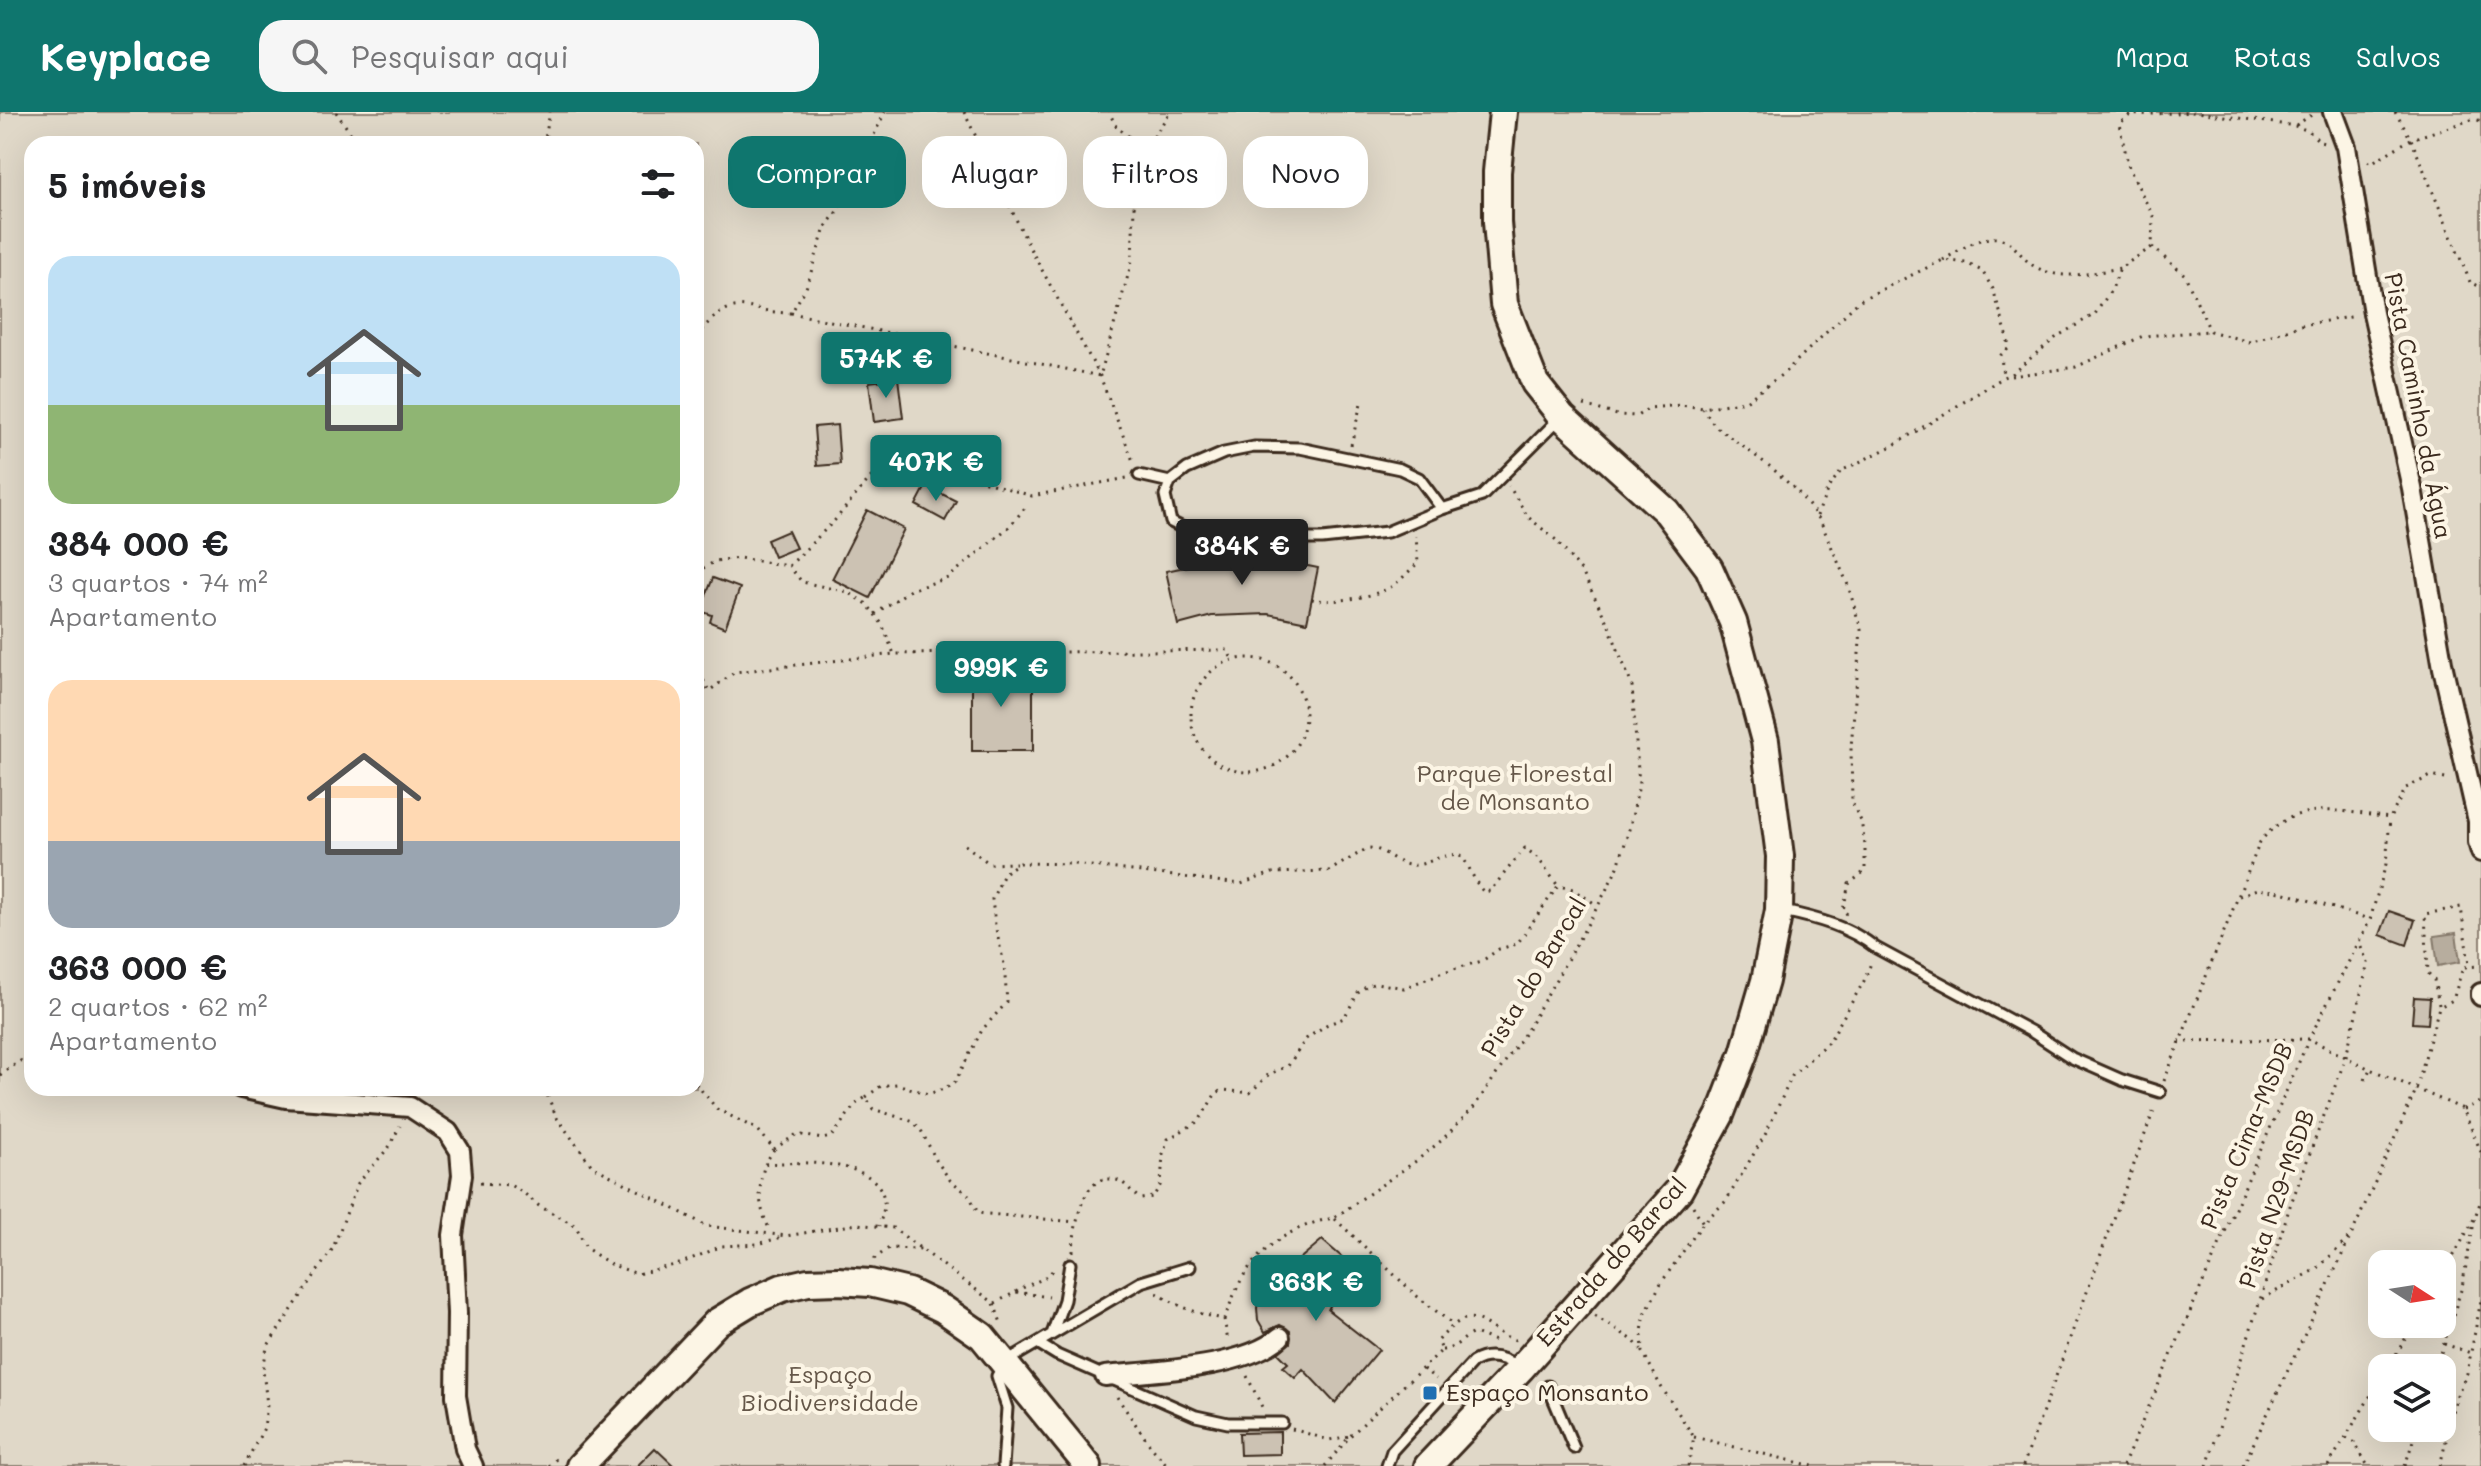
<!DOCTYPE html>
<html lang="pt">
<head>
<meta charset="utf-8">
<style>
  body { margin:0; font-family:Mali,sans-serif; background:#f6f6f6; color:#202124; height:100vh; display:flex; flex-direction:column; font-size:30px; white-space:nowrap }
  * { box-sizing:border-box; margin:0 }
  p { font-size:26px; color:#757577 }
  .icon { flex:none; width:44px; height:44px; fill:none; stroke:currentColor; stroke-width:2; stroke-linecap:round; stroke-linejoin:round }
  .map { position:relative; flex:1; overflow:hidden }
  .panel { position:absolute; left:24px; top:24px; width:680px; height:960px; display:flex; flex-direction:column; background:#fff; border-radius:24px; box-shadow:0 8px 32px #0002 }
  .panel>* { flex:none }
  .banner { position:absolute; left:728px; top:24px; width:760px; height:72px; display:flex; gap:16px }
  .needle { width:52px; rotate:102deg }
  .buttons { position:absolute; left:2368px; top:1138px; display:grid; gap:16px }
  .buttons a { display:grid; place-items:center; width:88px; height:88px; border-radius:16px; background:#fff; box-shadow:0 8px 32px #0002; font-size:40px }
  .price { position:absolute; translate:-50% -68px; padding:0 18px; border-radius:8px; background:#0f766e; color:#fff; font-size:26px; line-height:52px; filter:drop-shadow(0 2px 4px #0008) }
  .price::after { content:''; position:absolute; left:50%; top:48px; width:24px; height:18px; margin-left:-12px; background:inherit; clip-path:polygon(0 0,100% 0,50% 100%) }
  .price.current { background:#222; color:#fff }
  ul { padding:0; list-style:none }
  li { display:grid; align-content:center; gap:16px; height:424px; padding:0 24px }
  li span { display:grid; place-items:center; height:248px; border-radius:24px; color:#555 }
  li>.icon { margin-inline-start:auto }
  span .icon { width:144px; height:144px; fill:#fffc; stroke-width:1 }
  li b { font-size:34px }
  h2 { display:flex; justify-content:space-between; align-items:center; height:96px; padding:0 24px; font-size:34px }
  .chip { padding:0 28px; border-radius:24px; background:#fff; box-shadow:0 8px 32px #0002; font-size:28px; line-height:72px }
  .chip.current { background:#0f766e; color:#fff }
  header { display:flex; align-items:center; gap:48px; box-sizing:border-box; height:112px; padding:0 40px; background:#0f766e; color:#fff }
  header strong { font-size:38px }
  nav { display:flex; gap:44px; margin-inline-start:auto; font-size:28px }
  .search { width:560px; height:72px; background:#f6f6f6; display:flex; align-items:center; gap:20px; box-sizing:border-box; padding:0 28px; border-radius:24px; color:#757577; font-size:30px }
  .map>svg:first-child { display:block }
  .green { fill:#e0d8c8; stroke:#8e8173; stroke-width:2; fill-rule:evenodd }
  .water { fill:#b7ad9e; stroke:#85796b; stroke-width:2 }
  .building { fill:#ccc2b3; stroke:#3b2a1e; stroke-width:2 }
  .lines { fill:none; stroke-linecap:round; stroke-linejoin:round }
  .lane-casing { stroke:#3b2a1e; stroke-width:15 }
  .street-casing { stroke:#3b2a1e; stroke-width:24 }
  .secondary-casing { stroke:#3b2a1e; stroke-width:32 }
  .path { stroke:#3b2a1e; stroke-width:3; stroke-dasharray:2 6; stroke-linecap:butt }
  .lane { stroke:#fcf5e5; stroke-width:9 }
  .street { stroke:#fcf5e5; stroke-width:18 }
  .secondary { stroke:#fcf5e5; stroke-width:26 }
  .poi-dot { fill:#1f6fb2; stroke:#fcf5e5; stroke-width:3 }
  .labels { text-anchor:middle; stroke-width:8; stroke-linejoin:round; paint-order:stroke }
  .street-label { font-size:24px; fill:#3b2a1e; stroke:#fcf5e5 }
  .park-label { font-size:24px; fill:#645648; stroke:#fcf5e5 }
  .poi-label { font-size:24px; fill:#3b2a1e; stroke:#fcf5e5; text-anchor:start }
</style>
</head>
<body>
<header>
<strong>Keyplace</strong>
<div class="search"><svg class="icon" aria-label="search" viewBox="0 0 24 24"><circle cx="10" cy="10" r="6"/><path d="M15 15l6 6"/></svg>Pesquisar aqui</div>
<nav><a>Mapa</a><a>Rotas</a><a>Salvos</a></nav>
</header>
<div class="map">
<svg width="2481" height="1354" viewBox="0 0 2481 1354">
  <rect width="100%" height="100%" fill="#fcf5e5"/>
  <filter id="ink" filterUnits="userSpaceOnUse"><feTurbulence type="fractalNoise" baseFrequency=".0125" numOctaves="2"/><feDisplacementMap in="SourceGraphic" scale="16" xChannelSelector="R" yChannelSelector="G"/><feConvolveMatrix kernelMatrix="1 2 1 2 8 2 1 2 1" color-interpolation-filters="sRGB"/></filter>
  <g filter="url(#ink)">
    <path class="green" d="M 0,0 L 2481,0 L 2481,1354 L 0,1354 ZM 32,32 L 696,32 L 696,976 L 32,976 ZM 2382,1152 L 2442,1152 L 2442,1212 L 2382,1212 ZM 2382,1256 L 2442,1256 L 2442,1316 L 2382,1316 Z"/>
    <path class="water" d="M 2456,821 L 2460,850 L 2438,854 L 2434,824 Z"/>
    <path class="building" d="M 898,266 L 903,306 L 874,310 L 869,270 Z
      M 837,313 L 840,352 L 817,354 L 814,315 Z
      M 926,374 L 956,389 L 945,409 L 916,393 Z
      M 867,398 L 904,417 L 870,486 L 832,467 Z
      M 788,419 L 796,436 L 774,445 L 767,428 Z
      M 1272,437 L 1273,447 L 1318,456 L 1307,510 L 1268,502 L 1212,504 L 1178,513 L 1166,459 L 1208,450 L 1207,440 Z
      M 713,466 L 740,476 L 725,516 L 710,510 L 712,503 L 700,499 Z
      M 972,548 L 1000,548 L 1001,564 L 1033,564 L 1033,639 L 972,639 Z
      M 2389,799 L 2415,808 L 2407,833 L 2380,823 Z
      M 2414,885 L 2430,886 L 2428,912 L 2412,911 Z
      M 1322,1128 L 1350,1152 L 1328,1198 L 1379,1238 L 1335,1291 L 1303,1257 L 1295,1266 L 1283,1255 L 1288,1251 L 1278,1241 L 1290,1231 L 1290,1219 L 1280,1213 L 1265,1220 L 1258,1208 L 1257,1196 L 1259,1185 L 1266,1175 L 1271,1178 L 1293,1158 L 1290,1155 Z
      M 1280,1320 L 1280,1342 L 1240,1343 L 1239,1321 Z
      M 655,1336 L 674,1354 L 637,1354 Z"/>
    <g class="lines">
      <defs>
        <path id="lane" d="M 1139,363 L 1170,370
          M 1442,397 L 1387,420 L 1322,427 L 1228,427 L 1195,422 L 1171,410 L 1165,384 L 1170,370 L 1187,357 L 1224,341 L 1254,335 L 1300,336 L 1400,357 L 1419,366 L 1442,397 L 1482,384 L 1559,307
          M 1783,799 C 1816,806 1850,815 1876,836 L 2032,920 L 2072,946 L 2122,968 L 2160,980
          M 1052,1222 L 1064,1188 L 1070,1152
          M 1039,1232 L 1057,1243 L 1196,1304 L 1228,1311 L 1282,1311
          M 1548,1274 L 1574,1336
          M 1003,1354 L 1007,1296 L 997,1264 L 1005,1250 L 1141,1170 L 1190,1155
          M 1387,1354 L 1392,1339 L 1473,1250 C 1488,1241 1503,1245 1517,1254"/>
        <path id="street" d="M 2333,0 L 2346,35 L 2373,201 L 2412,376 L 2443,556 L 2478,709 L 2478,730 L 2481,740
          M 2481,881 L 2481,884
          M 241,976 L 286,986 L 410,995 L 448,1020 L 460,1039 L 462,1063 L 453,1123 L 457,1201 L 456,1284 L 465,1337 L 473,1354
          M 1105,1264 C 1153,1259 1243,1257 1280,1225"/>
        <path id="secondary" d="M 580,1354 L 717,1210 L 750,1190 L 782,1176 L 808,1170 L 838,1169 L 870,1171 L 908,1180 L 943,1197 L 982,1224 L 1088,1354
          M 1428,1354 L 1521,1256 L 1679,1078 L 1720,1003 L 1744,941 L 1765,869 L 1779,798 L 1780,744 L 1765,629 L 1733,510 L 1709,456 L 1667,400 L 1562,305 L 1535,271 L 1504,192 L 1497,110 L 1497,60 L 1503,0"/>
      </defs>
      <use href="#lane" class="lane-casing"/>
      <use href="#street" class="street-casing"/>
      <use href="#secondary" class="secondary-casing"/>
      <path class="path" d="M 336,0 L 358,32
        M 964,0 L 1031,138 L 1100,264 L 1133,349
        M 2395,0 L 2411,27 L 2470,170 L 2481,175
        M 2296,13 L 2316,0
        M 544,32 L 550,0
        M 1145,38 L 1170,0
        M 2368,49 L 2371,51 L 2411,27 L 2474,7 L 2481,9
        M 2152,135 L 2185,163 L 2210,219 L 2250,230 L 2302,213 L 2356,204
        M 1943,148 C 1963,137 1989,115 2011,132 C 2019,139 2025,149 2034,154 C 2061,170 2091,161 2120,156
        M 791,201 L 1100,264 L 1132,149 L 1134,95 L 1145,38 L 1116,14 L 1109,0
        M 696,224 C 737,177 740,200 791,201 L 806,176 L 825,116 L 838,98 L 885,0
        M 2011,264 L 2076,255 L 2143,224 L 2210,219
        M 1584,293 L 1617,303 L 1637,304 L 1649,296 L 1681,293 L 1703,296 L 1746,289 L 1784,261 L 1860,188 L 1943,148 L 1966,151 L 1982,159 L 1993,177 L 2008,226 L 2008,237 L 2001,243 L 2003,265 L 2011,262 L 2058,224 L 2095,202 L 2112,177 L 2120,156 L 2152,135 L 2153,104 L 2129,56 L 2119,12 L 2130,3 L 2196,0 L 2295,14 L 2309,19 L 2320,30 L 2324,31
        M 1703,296 L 1715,314 L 1772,356 L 1798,380 L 1820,408 L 1848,473 L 1861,518 L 1851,635 L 1852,691 L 1861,709 L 1865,733 L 1865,759 L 1849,772 L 1843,798 L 1848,803
        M 1351,333 L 1362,287
        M 1817,404 L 1828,376 L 1841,359 L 1894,333 L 2004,265
        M 789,454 L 835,408 L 903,327 L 946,358 L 1032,384 L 1127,366
        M 696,460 L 716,449 L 739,446 L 789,454 L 802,470 L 848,480 L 867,492 L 882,512 L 894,542
        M 1312,487 C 1332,492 1377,485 1394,473 C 1402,467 1410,458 1418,451 L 1416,424
        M 875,502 L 910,478 L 948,466 L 1010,414 L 1028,392
        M1191 603a57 57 0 1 1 114 0a57 57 0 1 1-114 0Z
        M 696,554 L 709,579 L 735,560 L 894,542 L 1228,538 L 1232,548
        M 965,733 L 990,752 L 1016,751
        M 2239,784 L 2257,777 L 2282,780 L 2369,807
        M 2439,893 L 2434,868 L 2428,861 L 2425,802 L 2461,795 L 2469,853
        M 2179,929 L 2309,927 L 2370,957 L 2463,997 L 2481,1040
        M 0,963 L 32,941
        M 2365,968 L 2370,957
        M 2164,969 L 2260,730 C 2295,686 2340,699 2390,706 L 2406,676 L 2431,664 L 2450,668
        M 696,972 L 717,997 L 758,1018 L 774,1037 L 765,1052
        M 544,976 L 557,1006 L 592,1054 L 707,1114 L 786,1124 L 857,1112 L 893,1116 L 994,1191 L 1001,1211
        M 866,985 L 881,974 L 897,972 L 928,982 L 944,977 L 955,970 L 982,918 L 1007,890 L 1004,852 L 995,813 L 992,787 L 1005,760 L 1019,751 L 1075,752 L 1241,772 L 1272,761 L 1329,759 L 1368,736 C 1385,736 1394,751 1409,753 C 1427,755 1441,740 1460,743 C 1471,754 1473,770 1484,780 L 1490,779 L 1525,736 L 1538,746 L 1558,774
        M 2463,997 L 2481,990
        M 774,1037 L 797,1022 L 822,1027 L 831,1025 L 856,992 L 866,985 L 873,997 L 914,1010 L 922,1020 L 936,1048 L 950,1068 L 969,1083 L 978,1101 L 1076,1110
        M 480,1071 L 510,1073 L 525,1082 L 539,1094 L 576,1114 L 586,1136 L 610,1152 L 637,1162 L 679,1152 L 722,1134 L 758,1132 L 782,1125
        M 1693,1094 L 1703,1111
        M 1335,1107 L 1418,1185 L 1454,1213
        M 768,1114 C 758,1093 758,1074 765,1052 C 795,1050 880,1045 884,1089 C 885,1097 881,1106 879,1114
        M 1073,1140 C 1074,1118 1081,1058 1116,1068 C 1126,1070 1132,1082 1141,1087 L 1153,1085 L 1161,1072 L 1163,1041 L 1168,1027 L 1199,1009 L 1216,981 L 1223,978 L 1250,981 L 1269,962 L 1288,954 L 1306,927 L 1326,913 L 1344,906 L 1358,881 L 1367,874 L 1376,871 L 1404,876 L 1443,860 L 1482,849 L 1499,837 L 1517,832 L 1558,774 L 1573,777 L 1597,793
        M 874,1147 L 889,1136 L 923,1137
        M 2442,1165 L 2475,1105 L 2481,1088
        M 1016,1180 C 1028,1171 1043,1170 1053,1158
        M 1157,1181 C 1177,1194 1200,1203 1224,1207 C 1231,1191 1238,1170 1249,1156 C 1269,1129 1302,1111 1334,1106 L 1416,1049 L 1442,1028 L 1474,995 L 1527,918 L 1599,792 L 1618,755 L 1630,714 L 1639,673 L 1632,574 L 1609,514 L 1582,460 L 1556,428 L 1528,405 L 1509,374
        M 2262,1187 L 2317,1157 L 2351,1124 L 2416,978 L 2439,895 L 2453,888 L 2463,855 L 2481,854
        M 995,1191 L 1016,1180 L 1049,1185
        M 1595,1204 L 1633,1228 L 1643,1240
        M 1224,1207 L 1228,1229
        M 2438,1212 L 2448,1218
        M 2444,1232 L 2471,1241
        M 1442,1238 C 1456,1237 1462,1226 1474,1221 L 1495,1229
        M 2388,1256 L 2414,1212
        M 2436,1256 L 2462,1175 L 2475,1105
        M 1423,1257 L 1436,1267
        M 1247,1264 L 1263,1297
        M 1117,1285 L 1152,1336 L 1168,1354
        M 1292,1317 L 1329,1328 L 1350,1324
        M 1694,1325 L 1813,1354
        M 2346,1326 L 2354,1330 L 2368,1354
        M 244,1354 L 264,1316 L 267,1293 L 263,1258 L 267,1235 L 333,1136 L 358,1071 L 389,1035 L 400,1014
        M 549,1354 L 558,1345
        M 1325,1354 L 1350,1324 L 1442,1238 L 1438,1229 C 1476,1184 1481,1218 1516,1228
        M 1688,1354 L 1694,1325 L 1660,1273 L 1643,1240 L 1642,1219 L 1645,1202 L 1661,1171 L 1703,1111 L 1726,1089 L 1766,1021 L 1792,964 L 1830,928 L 1864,869 L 1871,851
        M 2023,1354 L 2155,995
        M 2123,1354 L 2309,927 L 2370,808 L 2386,752 L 2390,706
        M 2207,1354 L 2290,1094 L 2346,945 L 2368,851 L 2359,831
        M 2243,1354 L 2349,1128
        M 2328,1354 L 2382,1265
        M 2405,1354 L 2417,1316
        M 2440,1354 L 2457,1283 L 2467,1261 L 2481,1188"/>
      <use href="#lane" class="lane"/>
      <use href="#street" class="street"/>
      <use href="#secondary" class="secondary"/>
    </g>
  </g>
  <rect class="poi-dot" x="1422" y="1273" width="16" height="16" rx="4"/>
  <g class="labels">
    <g class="street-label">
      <text transform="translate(2418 294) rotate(79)" y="8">Pista Caminho da Água</text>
      <text transform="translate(1534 865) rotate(-59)" y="8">Pista do Barcal</text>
      <text transform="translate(2247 1024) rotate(-67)" y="8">Pista Cima-MSDB</text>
      <text transform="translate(2277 1087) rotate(-71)" y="8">Pista N29-MSDB</text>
      <text transform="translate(1612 1150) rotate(-49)" y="8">Estrada do Barcal</text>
    </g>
    <g class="park-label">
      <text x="1515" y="670">Parque Florestal<tspan x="1515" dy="28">de Monsanto</tspan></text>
      <text x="830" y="1271">Espaço<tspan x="830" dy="28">Biodiversidade</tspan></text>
    </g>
    <g class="poi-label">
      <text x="1446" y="1289">Espaço Monsanto</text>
    </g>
  </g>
</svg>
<div class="buttons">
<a><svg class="needle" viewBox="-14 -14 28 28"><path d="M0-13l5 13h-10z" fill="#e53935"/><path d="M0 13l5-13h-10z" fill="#757577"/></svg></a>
<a><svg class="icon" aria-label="layers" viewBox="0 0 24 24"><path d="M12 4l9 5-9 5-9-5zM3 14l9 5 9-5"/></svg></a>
</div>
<b class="price" style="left:886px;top:288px">574K €</b>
<b class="price" style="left:936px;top:391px">407K €</b>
<b class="price current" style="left:1242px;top:475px">384K €</b>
<b class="price" style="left:1001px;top:597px">999K €</b>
<b class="price" style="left:1316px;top:1211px">363K €</b>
<div class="banner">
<a class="chip current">Comprar</a>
<a class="chip">Alugar</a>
<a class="chip">Filtros</a>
<a class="chip">Novo</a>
</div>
<section class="panel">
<h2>5 imóveis<svg class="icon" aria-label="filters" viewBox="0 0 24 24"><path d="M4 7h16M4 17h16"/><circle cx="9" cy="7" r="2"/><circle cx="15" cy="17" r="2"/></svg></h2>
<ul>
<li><span style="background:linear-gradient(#bfe0f5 60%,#8fb573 0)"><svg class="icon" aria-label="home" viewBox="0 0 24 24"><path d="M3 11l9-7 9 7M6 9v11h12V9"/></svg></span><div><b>384 000 €</b><p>3 quartos · 74 m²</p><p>Apartamento</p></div></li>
<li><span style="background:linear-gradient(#ffd9b3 65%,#9aa5b1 0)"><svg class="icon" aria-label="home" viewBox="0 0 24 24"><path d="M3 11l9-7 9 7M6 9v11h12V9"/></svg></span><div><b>363 000 €</b><p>2 quartos · 62 m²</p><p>Apartamento</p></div></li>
</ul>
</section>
</div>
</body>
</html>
